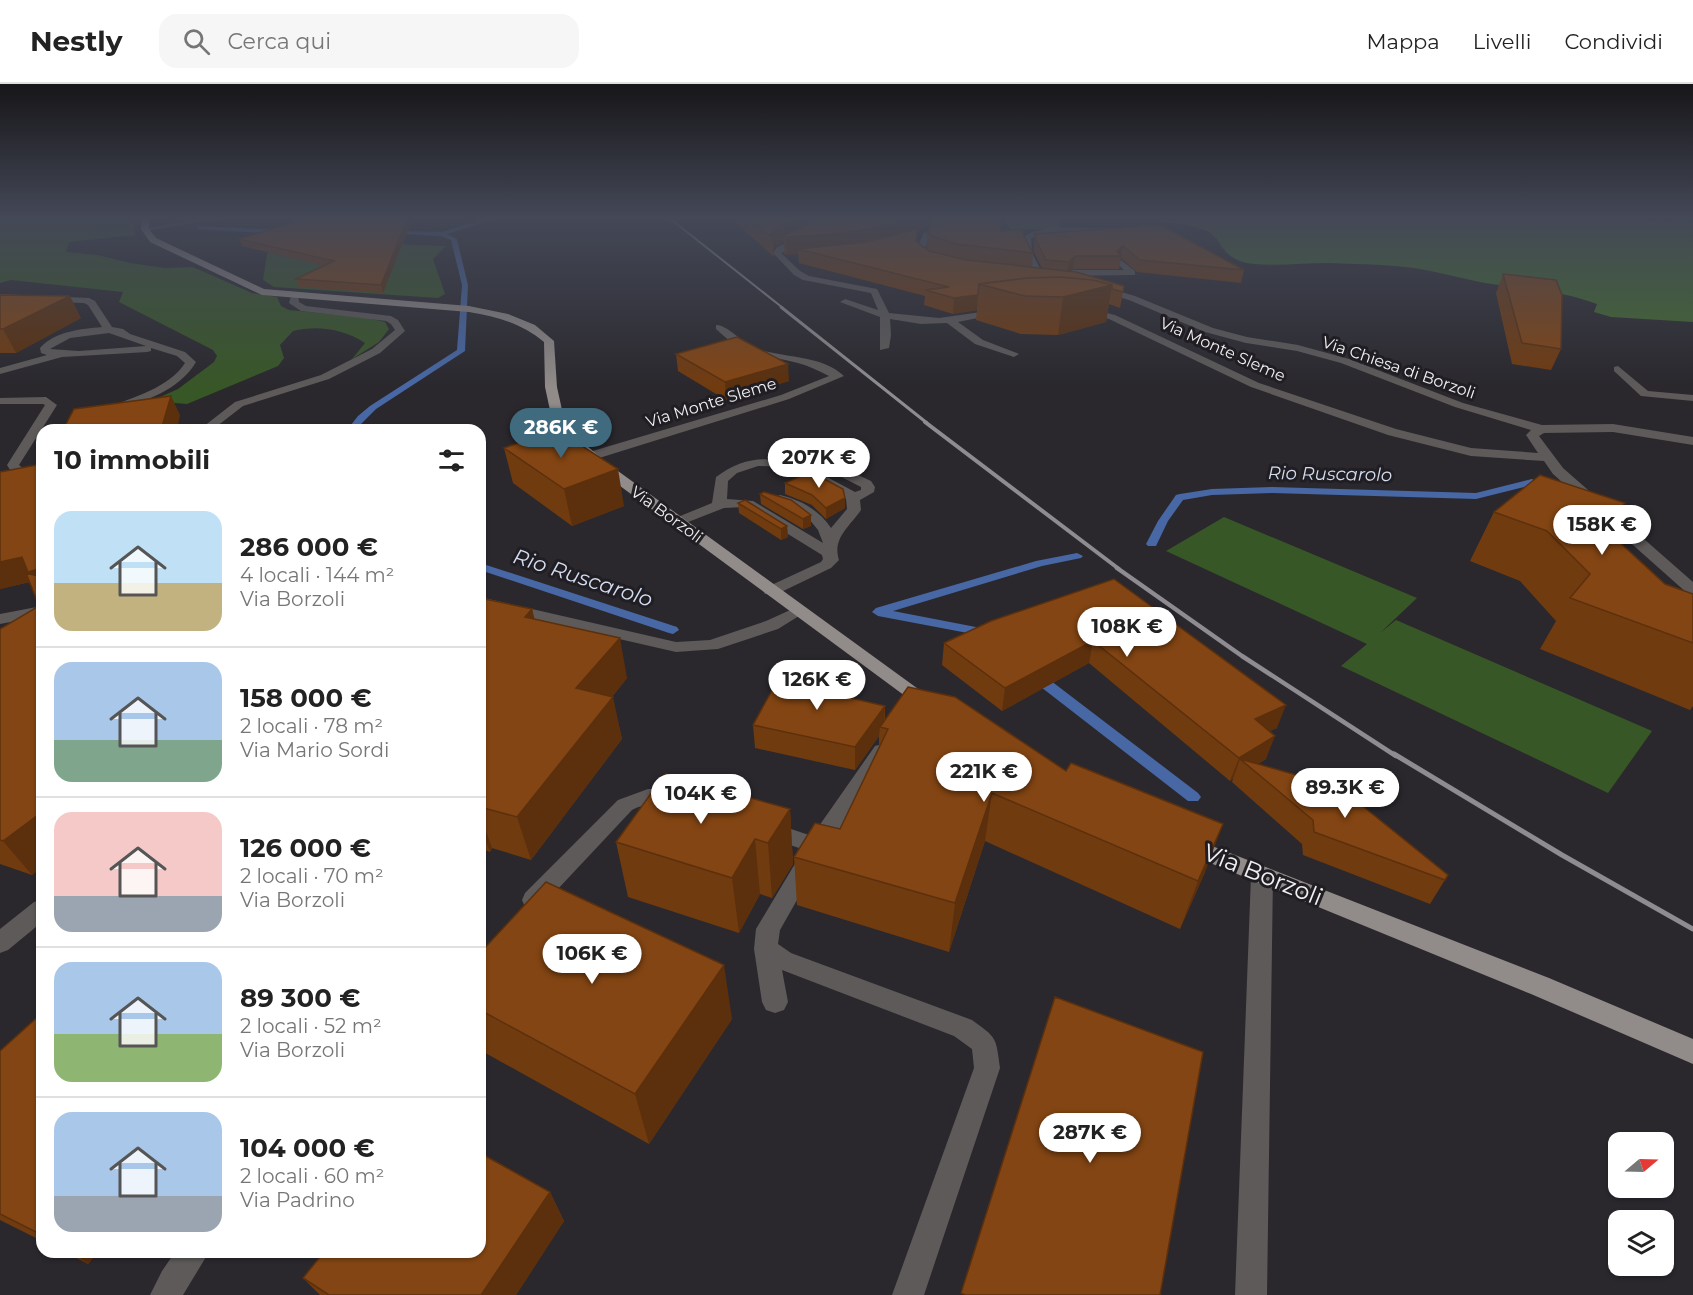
<!DOCTYPE html>
<html lang="it">
<head>
<meta charset="utf-8">
<style>
  body { margin:0; font-family:Montserrat,sans-serif; background:#f6f6f6; color:#222; height:100vh; display:flex; flex-direction:column; font-size:22px; white-space:nowrap }
  * { box-sizing:border-box; margin:0 }
  p { font-size:20px; color:#767676 }
  .icon { flex:none; width:33px; height:33px; fill:none; stroke:currentColor; stroke-width:2; stroke-linecap:round; stroke-linejoin:round }
  .map { position:relative; flex:1; overflow:hidden }
  .side { position:absolute; left:36px; top:340px; width:450px; height:834px; display:flex; flex-direction:column; background:#fff; border-radius:18px; box-shadow:0 2px 4px #0004 }
  .side>* { flex:none }
  .needle { width:39px; rotate:71deg }
  .tools { position:absolute; left:1608px; top:1048px; display:grid; gap:12px }
  .tools a { display:grid; place-items:center; width:66px; height:66px; border-radius:12px; background:#fff; box-shadow:0 2px 4px #0004; font-size:30px }
  .price { position:absolute; translate:-50% -51px; padding:0 14px; border-radius:21px; background:#fff; color:#222; font-size:20px; line-height:39px; filter:drop-shadow(0 2px 3px #0008) }
  .price::after { content:''; position:absolute; left:50%; top:36px; width:18px; height:14px; margin-left:-9px; background:inherit; clip-path:polygon(0 0,100% 0,50% 100%) }
  .price.current { background:#406b7e; color:#fff }
  ul { padding:0; list-style:none }
  li { display:flex; align-items:center; gap:18px; height:150px; padding:0 18px }
  li+li { border-top:2px solid #e0e0e0 }
  li span { display:grid; place-items:center; flex:none; width:168px; height:120px; border-radius:18px; color:#555 }
  li>.icon { margin-inline-start:auto }
  span .icon { width:72px; height:72px; fill:#fffc; stroke-width:1 }
  li b { font-size:26px }
  h2 { display:flex; justify-content:space-between; align-items:center; height:72px; padding:0 18px; font-size:26px }
  header { display:flex; align-items:center; gap:36px; box-sizing:border-box; height:84px; padding:0 30px; background:#fff; border-bottom:2px solid #e0e0e0 }
  header strong { font-size:28px }
  nav { display:flex; gap:33px; margin-inline-start:auto; font-size:21px }
  .search { width:420px; height:54px; background:#f6f6f6; display:flex; align-items:center; gap:15px; box-sizing:border-box; padding:0 21px; border-radius:18px; color:#767676; font-size:22px }
  .map>svg:first-child { display:block }
  .green { fill:#385727 }
  .forest { fill:#436c2c }
  .lines { fill:none; stroke-linecap:round; stroke-linejoin:round }
  .stream { fill:#4868a5; fill-rule:evenodd }
  .minor { fill:#5d5a59; fill-rule:evenodd }
  .major { fill:#918b89; fill-rule:evenodd }
  .rail-far4 { stroke:#8e8c90; stroke-width:2 }
  .rail-far3 { stroke:#8e8c90; stroke-width:3 }
  .rail-far2 { stroke:#8e8c90; stroke-width:4 }
  .rail-far1 { stroke:#8e8c90; stroke-width:4.5 }
  .rail { stroke:#8e8c90; stroke-width:5 }
  .wall { fill:#713b10; fill-rule:evenodd }
  .shaded-wall { fill:#5c300d }
  .building { fill:#834513; stroke:#5c300d; stroke-width:1.5 }
  .labels { text-anchor:middle; stroke-width:6; stroke-linejoin:round; paint-order:stroke }
  .far-street-label { font-size:16px; fill:#f0eff2; stroke:#201e23 }
  .far-water-label { font-size:18px; font-style:italic; fill:#d3ddef; stroke:#201e23 }
  .water-label { font-size:21px; font-style:italic; fill:#d3ddef; stroke:#201e23 }
  .near-street-label { font-size:24px; fill:#f0eff2; stroke:#201e23 }
</style>
</head>
<body>
<header>
<strong>Nestly</strong>
<div class="search"><svg class="icon" aria-label="search" viewBox="0 0 24 24"><circle cx="10" cy="10" r="6"/><path d="M15 15l6 6"/></svg>Cerca qui</div>
<nav><a>Mappa</a><a>Livelli</a><a>Condividi</a></nav>
</header>
<div class="map">
<svg width="1693" height="1211" viewBox="0 0 1693 1211">
  <rect width="100%" height="100%" fill="#2a282d"/>
  <path class="green" d="M 0,133 L 132,133 L 135,151 L 69,158 L 66,168 L 98,171 L 130,179 L 165,184 L 193,183 L 252,209 L 277,213 L 281,222 L 289,226 L 367,234 L 385,238 L 389,245 L 379,258 L 352,275 L 365,259 C 344,245 317,241 293,247 L 280,261 L 284,274 L 278,282 L 187,320 L 151,317 L 178,305 L 214,278 L 217,272 L 213,266 L 119,218 L 123,208 L 11,196 L 0,199 Z
    M 1584,133 L 1693,133 L 1693,139 Z
    M 323,157 L 446,162 L 433,175 L 445,210 L 438,214 L 274,203 L 263,196 L 267,170 L 277,161 Z
    M 1224,433 L 1417,514 L 1380,549 L 1396,536 L 1652,647 L 1608,709 L 1341,582 L 1367,560 L 1166,467 Z"/>
  <path class="forest" d="M 1000,133 L 1055,133 L 1062,145 L 1011,145 Z
    M 1129,133 L 1584,133 L 1693,139 L 1693,238 L 1611,233 L 1594,228 L 1597,220 C 1561,206 1523,205 1485,199 C 1459,194 1432,186 1405,183 C 1380,180 1353,180 1328,179 C 1304,179 1279,182 1255,180 C 1218,177 1224,153 1205,146 C 1181,137 1154,139 1129,133 Z"/>
  <g class="lines">
    <path class="stream" d="M 491,133 L 501,133 L 447,150 L 457,155 L 468,201 L 465,267 L 376,325 L 355,346 L 347,346 L 358,332 L 370,322 L 457,266 L 462,201 L 451,156 L 441,152 L 386,149 L 389,147 L 442,148 Z
      M 196,142 L 283,146 L 286,148 L 283,150 L 198,145 Z
      M 1532,395 L 1537,398 L 1536,400 L 1476,415 L 1272,409 L 1212,411 L 1183,416 L 1168,437 L 1156,462 L 1148,462 L 1146,460 L 1158,437 L 1176,411 L 1180,410 L 1212,405 L 1272,403 L 1476,409 Z
      M 1077,469 L 1083,472 L 1081,474 L 1042,482 L 893,527 L 981,544 L 993,555 L 991,558 L 983,558 L 973,550 L 878,532 L 872,528 L 876,524 L 1036,477 Z
      M 480,479 L 677,543 L 679,546 L 673,550 L 669,549 L 480,486 Z
      M 1033,586 L 1038,587 L 1198,709 L 1201,713 L 1198,717 L 1188,717 L 1028,593 L 1026,590 Z"/>
    <path class="minor" d="M 211,133 L 232,133 L 145,147 L 141,145 Z
      M 793,133 L 802,133 L 820,146 L 817,152 L 781,169 L 800,187 L 809,192 L 877,205 L 889,229 L 939,234 L 1002,225 L 1002,229 L 958,238 L 983,256 L 1019,270 L 1014,273 L 975,260 L 947,239 L 921,240 L 890,235 L 891,251 L 889,264 L 880,266 L 880,233 L 840,218 L 845,215 L 878,226 L 871,209 L 803,196 L 794,191 L 773,169 L 777,163 L 811,149 L 812,147 Z
      M 1054,143 L 1108,144 L 1112,146 L 1108,148 L 1054,148 L 1031,154 L 1032,169 L 1042,188 L 1035,190 L 1024,169 L 1023,153 L 1032,148 Z
      M 924,148 L 931,150 L 925,164 L 926,169 L 938,176 L 938,180 L 932,180 L 918,170 L 917,164 Z
      M 1121,176 L 1135,187 L 1135,191 L 1061,192 L 1057,189 L 1061,186 L 1124,186 L 1117,179 Z
      M 1101,202 L 1135,212 L 1213,244 L 1247,253 L 1298,261 L 1349,275 L 1463,319 L 1542,341 L 1613,340 L 1693,353 L 1693,361 L 1613,348 L 1544,349 L 1539,352 L 1563,384 L 1693,498 L 1693,511 L 1687,509 L 1553,390 L 1544,377 L 1471,372 L 1388,351 L 1251,303 L 1109,235 L 1078,226 L 1083,223 L 1115,231 L 1259,299 L 1396,345 L 1471,364 L 1538,369 L 1526,351 L 1531,346 L 1455,323 L 1341,279 L 1297,267 L 1246,259 L 1205,248 L 1129,216 L 1098,207 L 1096,205 Z
      M 292,209 L 298,209 L 299,218 L 306,222 L 391,232 L 398,236 L 405,247 L 380,269 L 329,295 L 243,322 L 212,346 L 199,346 L 235,318 L 321,291 L 372,265 L 395,246 L 391,240 L 386,237 L 301,227 L 289,219 Z
      M 0,210 L 89,214 L 95,217 L 112,243 L 123,245 L 130,250 L 185,268 L 196,278 C 179,307 145,316 115,328 L 107,328 L 107,324 C 133,313 169,304 185,279 L 177,272 L 151,264 L 151,267 L 147,268 L 62,273 L 0,290 L 0,284 L 47,271 L 41,269 L 40,264 C 55,247 81,245 102,243 L 88,221 L 84,219 L 0,216 ZM 109,249 L 146,262 L 79,267 L 50,265 L 70,254 Z
      M 716,241 C 726,240 743,259 755,264 C 784,275 820,270 844,292 L 789,315 L 596,375 L 586,375 L 585,372 L 586,369 L 781,311 L 829,292 C 819,287 809,282 798,279 C 760,269 747,274 716,245 Z
      M 1618,282 L 1648,307 L 1693,311 L 1693,317 L 1641,312 L 1614,287 L 1614,283 Z
      M 46,313 L 57,321 L 19,381 L 30,390 L 42,391 L 42,399 C 26,398 15,395 7,381 L 45,321 L 43,320 L 0,320 L 0,314 Z
      M 820,373 L 871,397 L 875,403 L 874,408 L 860,416 L 861,426 C 849,443 832,455 839,476 L 831,484 L 777,510 L 765,510 L 763,507 L 765,504 L 821,478 L 823,475 L 822,471 L 744,423 L 724,424 L 678,442 L 671,438 L 673,435 L 712,419 L 716,393 C 742,373 768,371 799,381 L 800,375 ZM 811,381 L 818,381 L 861,403 L 861,406 L 855,408 L 812,385 ZM 758,382 C 789,382 822,396 846,415 L 847,425 L 831,444 C 819,426 801,416 780,411 L 773,415 L 809,435 L 818,446 L 823,459 L 753,417 L 727,415 L 728,397 L 737,389 Z
      M 480,513 L 676,558 L 710,556 L 766,537 L 799,522 L 807,527 L 778,545 L 718,565 L 676,568 L 480,523 Z
      M 42,522 L 42,532 L 0,540 L 0,530 Z
      M 882,660 L 889,662 L 892,667 L 825,768 L 817,770 L 763,752 L 759,746 L 763,740 L 770,738 L 812,752 L 875,662 Z
      M 648,705 L 659,705 L 679,710 L 682,715 L 679,720 C 661,726 654,714 632,726 L 541,823 L 533,825 L 525,823 L 522,816 L 525,809 L 618,716 Z
      M 807,770 L 815,773 L 818,779 L 780,846 L 778,860 L 791,869 L 972,936 C 997,954 996,953 1000,984 L 924,1211 L 892,1211 L 974,984 L 972,965 L 954,952 L 782,886 L 788,918 L 784,926 L 775,929 L 766,926 L 762,918 L 754,865 L 756,845 L 799,773 Z
      M 1262,783 L 1270,786 L 1273,792 L 1267,1211 L 1235,1211 L 1251,792 L 1254,786 Z
      M 42,816 L 42,838 L 8,866 L 0,869 L 0,845 L 34,818 Z
      M 175,1168 L 209,1168 L 183,1211 L 150,1211 L 162,1187 Z"/>
    <path class="major" d="M 142,133 L 150,133 L 149,145 L 156,154 L 264,205 L 469,222 L 508,230 L 535,241 L 554,257 L 557,303 L 566,344 L 607,379 L 932,615 L 935,619 L 932,623 L 920,623 L 597,385 L 554,345 L 545,303 L 544,258 C 521,239 498,233 469,228 L 262,211 L 150,158 L 141,145 Z
      M 1189,753 L 1549,894 L 1693,955 L 1693,980 L 1531,910 L 1181,767 L 1178,761 L 1181,755 Z"/>
    <path class="rail-far4" d="M 668,133 L 783,224"/>
    <path class="rail-far3" d="M 781,223 L 927,339"/>
    <path class="rail-far2" d="M 925,338 L 1119,485"/>
    <path class="rail-far1" d="M 1117,484 L 1242,572 L 1396,672"/>
    <path class="rail" d="M 1394,670 L 1562,771 L 1693,845"/>
  </g>
  <path class="wall" d="M 309,133 L 413,133 L 383,209 L 299,203 L 296,195 L 324,182 L 242,162 L 239,155 L 310,134 Z
    M 732,133 L 932,133 L 931,139 L 1001,147 L 1024,152 L 1033,169 L 1032,183 L 1042,184 L 1034,168 L 1034,162 L 1035,150 L 1160,141 L 1244,186 L 1241,199 L 1137,188 L 1121,174 L 1119,185 L 1073,185 L 1071,187 L 1124,202 L 1120,224 L 1109,220 L 1106,238 L 1058,251 L 1021,250 L 976,236 L 977,226 L 953,230 L 924,221 L 925,212 L 799,179 L 798,170 L 787,171 L 784,169 L 784,158 L 776,161 L 773,165 L 774,173 L 732,135 ZM 930,140 L 928,147 L 927,164 L 929,167 L 917,158 L 917,148 Z
    M 1503,190 L 1561,265 L 1551,286 L 1512,280 L 1496,209 Z
    M 0,211 L 81,234 L 16,269 L 0,269 Z
    M 676,270 L 789,297 L 726,316 L 678,287 Z
    M 504,364 L 624,422 L 572,442 L 513,399 Z
    M 42,380 L 42,783 L 32,791 L 0,780 L 0,545 L 39,522 L 30,498 L 0,505 L 0,388 Z
    M 785,399 L 845,414 L 845,424 L 826,435 L 812,421 L 785,410 Z
    M 760,410 L 811,431 L 811,442 L 803,445 L 761,420 Z
    M 738,419 L 787,442 L 788,453 L 781,456 L 739,429 Z
    M 1494,428 L 1608,448 L 1665,500 L 1693,510 L 1693,622 L 1690,626 L 1540,565 L 1556,537 L 1520,497 L 1470,477 Z
    M 1114,495 L 1277,644 L 1269,647 L 1266,675 L 1258,680 L 1448,791 L 1430,820 L 1303,771 L 1302,760 L 1232,698 L 1233,695 L 1230,697 L 1089,579 L 1002,627 L 942,581 L 944,559 Z
    M 480,514 L 532,525 L 534,535 L 627,594 L 612,613 L 622,655 L 531,776 L 492,764 L 490,768 L 480,764 Z
    M 851,602 L 851,614 L 885,622 L 885,636 L 1205,788 L 1180,845 L 985,757 L 949,868 L 797,821 L 794,773 L 840,745 L 879,664 L 879,652 L 855,686 L 755,664 L 753,641 Z
    M 790,725 L 793,780 L 772,814 L 760,810 L 739,849 L 628,813 L 616,758 Z
    M 480,869 L 732,935 L 649,1060 L 480,966 Z
    M 42,929 L 42,1157 L 0,1136 L 0,967 Z
    M 550,1108 L 564,1137 L 516,1211 L 320,1211 L 303,1194 Z
    M 65,1168 L 98,1168 L 88,1180 Z"/>
  <path class="shaded-wall" d="M 408,133 L 413,133 L 383,209 L 381,201 Z
    M 802,133 L 808,133 L 809,147 L 911,133 L 932,133 L 931,140 L 919,147 L 883,160 L 798,165 L 798,170 L 787,171 L 786,153 L 784,151 L 784,158 L 776,161 L 773,165 L 773,155 L 770,151 L 775,144 Z
    M 1123,162 L 1121,174 L 1121,172 L 1117,167 Z
    M 1075,172 L 1073,185 L 1067,191 L 1069,178 Z
    M 1112,201 L 1106,238 L 1058,251 L 1063,213 Z
    M 978,211 L 977,226 L 953,230 L 954,214 Z
    M 70,212 L 81,234 L 16,269 L 3,245 Z
    M 788,280 L 789,297 L 726,316 L 725,298 Z
    M 171,312 L 180,331 L 177,346 L 161,346 Z
    M 618,385 L 624,422 L 572,442 L 564,405 Z
    M 845,414 L 845,424 L 826,435 L 826,424 Z
    M 1625,419 L 1597,468 L 1602,442 Z
    M 811,431 L 811,442 L 803,445 L 803,435 Z
    M 787,442 L 788,453 L 781,456 L 781,445 Z
    M 22,473 L 42,484 L 42,510 L 33,497 L 0,505 L 0,478 Z
    M 532,525 L 542,565 L 525,533 Z
    M 620,554 L 627,594 L 586,645 L 576,604 Z
    M 1093,557 L 1089,579 L 1002,627 L 1005,604 Z
    M 851,602 L 851,625 L 846,613 Z
    M 613,613 L 622,655 L 531,776 L 517,733 Z
    M 1286,621 L 1277,644 L 1246,658 L 1255,635 Z
    M 885,622 L 884,644 L 880,643 L 879,652 L 855,686 L 855,663 Z
    M 1275,652 L 1266,675 L 1251,684 L 1240,675 L 1233,695 L 1230,697 L 1239,674 Z
    M 992,709 L 985,757 L 949,868 L 955,819 Z
    M 790,725 L 793,780 L 772,814 L 768,759 Z
    M 42,728 L 42,783 L 32,791 L 3,757 Z
    M 480,731 L 492,764 L 490,768 L 480,741 Z
    M 1223,740 L 1205,788 L 1180,845 L 1198,797 Z
    M 755,755 L 760,810 L 739,849 L 732,794 Z
    M 724,881 L 732,935 L 649,1060 L 635,1010 Z
    M 550,1108 L 564,1137 L 516,1211 L 481,1211 Z
    M 72,1168 L 98,1168 L 88,1180 Z"/>
  <path class="building" d="M 313,133 L 408,133 L 381,201 L 296,195 L 334,177 L 239,155 Z
    M 748,133 L 802,133 L 775,144 L 770,151 L 773,155 Z
    M 820,133 L 911,133 L 884,142 L 843,149 L 786,153 L 784,151 L 818,137 Z
    M 937,133 L 1002,133 L 1000,147 L 1023,145 L 1024,152 L 1033,169 L 957,160 L 932,152 L 928,147 L 930,141 Z
    M 1160,141 L 1244,186 L 1140,176 L 1123,162 L 1117,167 L 1121,172 L 1075,172 L 1069,178 L 1046,176 L 1036,156 L 1035,150 Z
    M 917,145 L 916,157 L 929,167 L 967,176 L 1076,188 L 1124,202 L 1123,208 L 1112,205 L 1112,201 L 1093,196 L 1060,193 L 1027,194 L 979,200 L 978,211 L 954,214 L 925,206 L 949,203 L 798,165 L 866,158 Z
    M 1503,190 L 1556,196 L 1562,211 L 1561,265 L 1522,259 Z
    M 1060,193 L 1093,196 L 1112,201 L 1063,213 L 1025,212 L 979,200 L 1027,194 Z
    M 0,211 L 70,212 L 3,245 L 0,245 Z
    M 737,253 L 788,280 L 725,298 L 676,270 Z
    M 171,312 L 161,346 L 63,346 L 74,325 Z
    M 557,346 L 618,385 L 564,405 L 504,364 Z
    M 42,380 L 42,484 L 28,488 L 22,473 L 0,478 L 0,388 Z
    M 811,388 L 843,405 L 845,414 L 826,424 L 812,411 L 785,399 Z
    M 1540,391 L 1625,419 L 1602,442 L 1665,500 L 1693,510 L 1693,559 L 1570,514 L 1590,490 L 1547,447 L 1494,428 Z
    M 764,408 L 791,416 L 811,431 L 803,435 L 760,410 Z
    M 745,416 L 787,442 L 781,445 L 738,419 Z
    M 26,489 L 42,493 L 42,728 L 3,757 L 0,756 L 0,545 L 39,522 Z
    M 1114,495 L 1286,621 L 1255,635 L 1275,652 L 1239,674 L 1093,557 L 1005,604 L 944,559 L 991,537 Z
    M 480,514 L 532,525 L 525,533 L 620,554 L 576,604 L 613,613 L 517,733 L 480,723 Z
    M 782,588 L 851,602 L 846,613 L 885,622 L 855,663 L 753,641 Z
    M 908,603 L 955,613 L 1066,687 L 1071,679 L 1223,740 L 1198,797 L 992,709 L 955,819 L 794,773 L 815,739 L 840,745 L 888,645 L 880,643 Z
    M 1240,675 L 1339,703 L 1448,791 L 1445,796 L 1314,748 L 1313,736 Z
    M 665,690 L 790,725 L 768,759 L 755,755 L 732,794 L 616,758 Z
    M 546,798 L 724,881 L 635,1010 L 480,926 L 480,869 Z
    M 1055,913 L 1203,968 L 1160,1211 L 965,1211 L 961,1209 Z
    M 42,929 L 42,1151 L 0,1130 L 0,967 Z
    M 480,1069 L 550,1108 L 481,1211 L 329,1211 L 303,1194 L 324,1168 L 480,1168 Z"/>
  <linearGradient id="sky" x2="0" y2="1"><stop stop-color="#171619"/><stop offset="0.44" stop-color="#444857"/><stop offset="1" stop-color="#444857" stop-opacity="0"/></linearGradient>
  <rect width="1693" height="303" fill="url(#sky)"/>
  <g class="labels">
    <g class="far-street-label">
      <text transform="translate(1223 265) rotate(24)" y="6">Via Monte Sleme</text>
      <text transform="translate(1399 283) rotate(19)" y="6">Via Chiesa di Borzoli</text>
      <text transform="translate(711 318) rotate(-17)" y="6">Via Monte Sleme</text>
      <text transform="translate(667 430) rotate(36)" y="6">Via Borzoli</text>
    </g>
    <g class="far-water-label">
      <text transform="translate(1330 390) rotate(1)" y="6">Rio Ruscarolo</text>
    </g>
    <g class="water-label">
      <text transform="translate(583 494) rotate(18)" y="7">Rio Ruscarolo</text>
    </g>
    <g class="near-street-label">
      <text transform="translate(1263 791) rotate(22)" y="8">Via Borzoli</text>
    </g>
  </g>
</svg>
<div class="tools">
<a><svg class="needle" viewBox="-14 -14 28 28"><path d="M0-13l5 13h-10z" fill="#e53935"/><path d="M0 13l5-13h-10z" fill="#767676"/></svg></a>
<a><svg class="icon" aria-label="layers" viewBox="0 0 24 24"><path d="M12 4l9 5-9 5-9-5zM3 14l9 5 9-5"/></svg></a>
</div>
<b class="price current" style="left:561px;top:375px">286K €</b>
<b class="price" style="left:819px;top:405px">207K €</b>
<b class="price" style="left:1602px;top:472px">158K €</b>
<b class="price" style="left:1127px;top:574px">108K €</b>
<b class="price" style="left:817px;top:627px">126K €</b>
<b class="price" style="left:984px;top:719px">221K €</b>
<b class="price" style="left:1345px;top:735px">89.3K €</b>
<b class="price" style="left:701px;top:741px">104K €</b>
<b class="price" style="left:592px;top:901px">106K €</b>
<b class="price" style="left:1090px;top:1080px">287K €</b>
<section class="side">
<h2>10 immobili<svg class="icon" aria-label="filters" viewBox="0 0 24 24"><path d="M4 7h16M4 17h16"/><circle cx="9" cy="7" r="2"/><circle cx="15" cy="17" r="2"/></svg></h2>
<ul>
<li><span style="background:linear-gradient(#bfe0f5 60%,#c2b280 0)"><svg class="icon" aria-label="home" viewBox="0 0 24 24"><path d="M3 11l9-7 9 7M6 9v11h12V9"/></svg></span><div><b>286 000 €</b><p>4 locali · 144 m²</p><p>Via Borzoli</p></div></li>
<li><span style="background:linear-gradient(#a9c7e8 65%,#7fa58c 0)"><svg class="icon" aria-label="home" viewBox="0 0 24 24"><path d="M3 11l9-7 9 7M6 9v11h12V9"/></svg></span><div><b>158 000 €</b><p>2 locali · 78 m²</p><p>Via Mario Sordi</p></div></li>
<li><span style="background:linear-gradient(#f6c9c9 70%,#9aa5b1 0)"><svg class="icon" aria-label="home" viewBox="0 0 24 24"><path d="M3 11l9-7 9 7M6 9v11h12V9"/></svg></span><div><b>126 000 €</b><p>2 locali · 70 m²</p><p>Via Borzoli</p></div></li>
<li><span style="background:linear-gradient(#a9c7e8 60%,#8fb573 0)"><svg class="icon" aria-label="home" viewBox="0 0 24 24"><path d="M3 11l9-7 9 7M6 9v11h12V9"/></svg></span><div><b>89 300 €</b><p>2 locali · 52 m²</p><p>Via Borzoli</p></div></li>
<li><span style="background:linear-gradient(#a9c7e8 70%,#9aa5b1 0)"><svg class="icon" aria-label="home" viewBox="0 0 24 24"><path d="M3 11l9-7 9 7M6 9v11h12V9"/></svg></span><div><b>104 000 €</b><p>2 locali · 60 m²</p><p>Via Padrino</p></div></li>
</ul>
</section>
</div>
</body>
</html>
